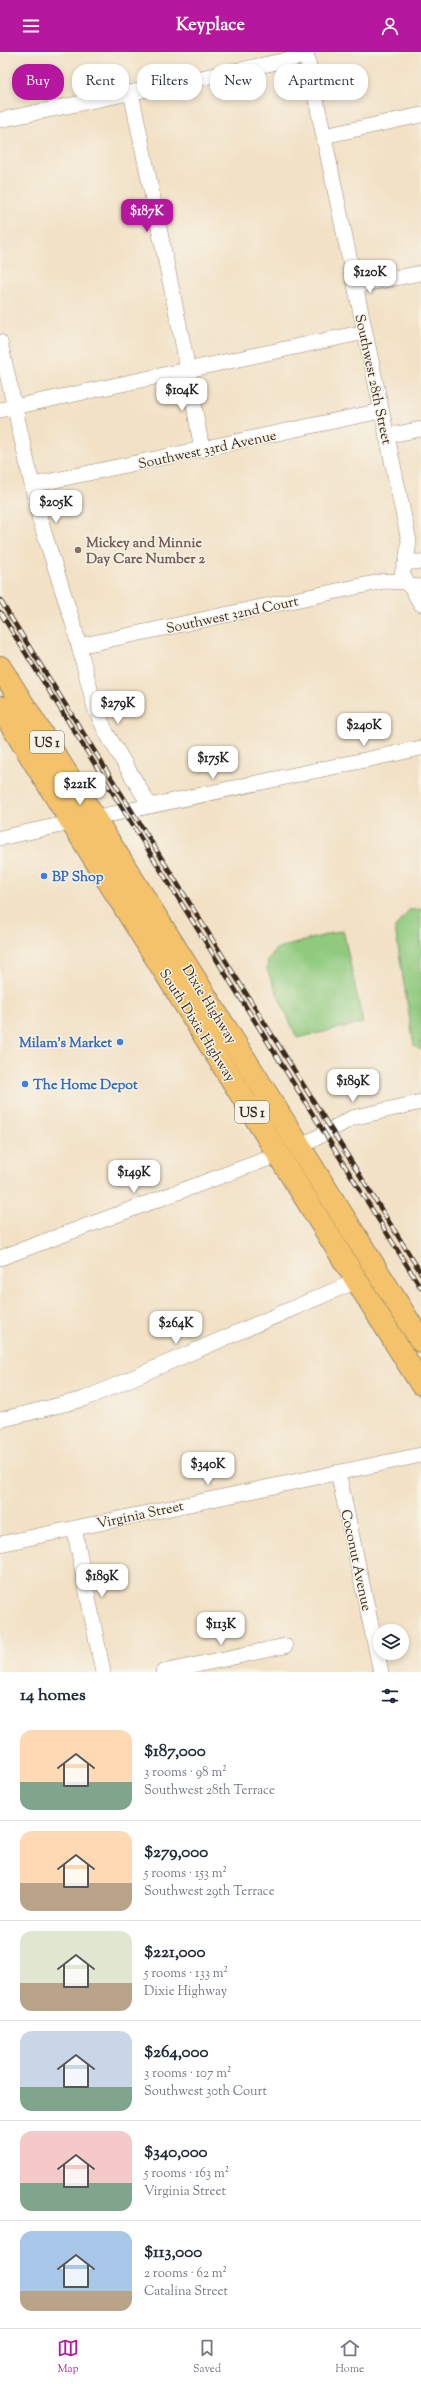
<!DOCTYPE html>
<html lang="en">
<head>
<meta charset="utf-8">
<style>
  body { margin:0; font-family:"Sorts Mill Goudy",serif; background:#f6f6f7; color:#1f2937; height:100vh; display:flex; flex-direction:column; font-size:15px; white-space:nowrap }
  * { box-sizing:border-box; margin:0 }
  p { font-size:13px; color:#747a83 }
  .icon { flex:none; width:22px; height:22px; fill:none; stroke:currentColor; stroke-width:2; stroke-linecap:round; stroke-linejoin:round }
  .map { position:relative; height:1620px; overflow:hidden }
  .panel { display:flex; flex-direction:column; background:#fff; flex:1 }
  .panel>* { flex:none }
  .guide { position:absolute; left:12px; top:12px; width:397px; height:36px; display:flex; gap:8px }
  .fabs { position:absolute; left:373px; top:1572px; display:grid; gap:8px }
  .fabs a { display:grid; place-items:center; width:36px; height:36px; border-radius:50%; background:#fff; box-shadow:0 2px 6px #0003; font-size:20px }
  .price { position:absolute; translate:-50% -34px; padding:0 9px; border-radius:8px; background:#fff; color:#222; font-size:13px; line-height:26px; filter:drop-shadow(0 1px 2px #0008) }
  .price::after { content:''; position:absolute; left:50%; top:24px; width:12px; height:9px; margin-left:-6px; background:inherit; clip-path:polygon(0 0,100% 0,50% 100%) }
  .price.selected { background:#b5179e; color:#fff }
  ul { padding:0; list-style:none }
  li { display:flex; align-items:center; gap:12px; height:100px; padding:0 20px }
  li+li { border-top:1px solid #e0e1e3 }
  li span { display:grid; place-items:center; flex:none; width:112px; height:80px; border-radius:12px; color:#555 }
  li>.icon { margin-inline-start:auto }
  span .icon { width:48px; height:48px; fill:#fffc; stroke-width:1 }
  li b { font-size:17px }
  h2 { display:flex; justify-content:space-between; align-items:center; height:48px; padding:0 20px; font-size:17px }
  .pill { padding:0 14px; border-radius:16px; background:#fff; box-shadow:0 2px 6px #0003; font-size:14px; line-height:36px }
  .pill.selected { background:#b5179e; color:#fff }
  header { display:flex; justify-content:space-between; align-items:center; height:52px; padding:0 20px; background:#b5179e; color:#fff; font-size:18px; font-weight:700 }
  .menu { display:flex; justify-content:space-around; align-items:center; height:56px; border-top:1px solid #e0e1e3; background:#fff; font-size:11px; color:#747a83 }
  .menu a { display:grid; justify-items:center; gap:2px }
  .menu .selected { color:#b5179e }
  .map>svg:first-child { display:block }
  .green { fill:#8fca7e; stroke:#657a4e }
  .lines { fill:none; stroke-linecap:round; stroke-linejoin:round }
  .minor-casing { stroke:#968672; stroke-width:16 }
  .highway-casing { stroke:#968672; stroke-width:24 }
  .minor { stroke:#fff; stroke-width:15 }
  .highway { stroke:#f3c26a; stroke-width:22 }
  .rail-casing { stroke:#3b2a1e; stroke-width:4.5 }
  .rail { stroke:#f7f3e8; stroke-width:3; stroke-dasharray:9; stroke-linecap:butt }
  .education-dot { fill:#8d6e63; stroke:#f7f3e8; stroke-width:1.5 }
  .shop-dot { fill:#3f7fe0; stroke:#f7f3e8; stroke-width:1.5 }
  .labels { text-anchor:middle; stroke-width:3; stroke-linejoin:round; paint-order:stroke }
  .shield { fill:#f7f3e8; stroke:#73665b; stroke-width:1 }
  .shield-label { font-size:13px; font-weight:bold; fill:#3b2a1e }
  .street-label { font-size:14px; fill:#3b2a1e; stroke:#f7f3e8 }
  .education-label { font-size:14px; font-weight:bold; fill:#785e54; stroke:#f7f3e8; text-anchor:start }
  .shop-label { font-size:14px; font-weight:bold; fill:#366cbe; stroke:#f7f3e8; text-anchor:start }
</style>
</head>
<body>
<header><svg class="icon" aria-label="menu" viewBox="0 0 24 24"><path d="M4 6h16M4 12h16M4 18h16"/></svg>Keyplace<svg class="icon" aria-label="person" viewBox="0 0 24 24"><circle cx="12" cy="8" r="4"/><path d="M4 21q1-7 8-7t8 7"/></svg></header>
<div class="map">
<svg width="421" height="1620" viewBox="0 0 421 1620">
  <rect width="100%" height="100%" fill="#f7f3e8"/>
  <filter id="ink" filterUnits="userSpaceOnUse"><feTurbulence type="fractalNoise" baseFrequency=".025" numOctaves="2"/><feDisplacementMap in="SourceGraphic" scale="8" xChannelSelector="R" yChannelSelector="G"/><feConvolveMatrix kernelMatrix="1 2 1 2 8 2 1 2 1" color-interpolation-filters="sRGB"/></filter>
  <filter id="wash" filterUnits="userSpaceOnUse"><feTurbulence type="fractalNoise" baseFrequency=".012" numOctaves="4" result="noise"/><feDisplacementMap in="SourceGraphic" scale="16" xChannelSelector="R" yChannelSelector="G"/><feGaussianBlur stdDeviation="0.9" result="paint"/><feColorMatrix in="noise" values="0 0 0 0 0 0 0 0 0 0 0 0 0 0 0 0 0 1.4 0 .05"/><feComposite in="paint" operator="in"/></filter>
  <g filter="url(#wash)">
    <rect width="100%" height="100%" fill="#f2e1c5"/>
    <path class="green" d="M 421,857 L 421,998 L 414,994 L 395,876 L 409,858 Z
      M 343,878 L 363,971 L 297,986 L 267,918 L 268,908 L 276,897 Z"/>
  </g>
  <g filter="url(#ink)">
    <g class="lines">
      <defs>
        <path id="minor" d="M 306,0 L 409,489 L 406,512
          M 131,40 L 185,302 L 202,398
          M 0,68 L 306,4
          M 324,84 L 421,63
          M 355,234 L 421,221
          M 0,290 L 40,468 L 73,571 L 95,656 L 107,682 L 150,754
          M 0,358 L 365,280
          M 386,384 L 421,377
          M 32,433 L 381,359
          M 421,510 L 409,510 L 404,515 L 402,522 L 409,534 L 421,535
          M 411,535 L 421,552
          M 79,594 L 384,529 L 405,530
          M 0,786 L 421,696
          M 300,1095 L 352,1066 L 421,1050
          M 0,1206 L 278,1103
          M 0,1368 L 84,1347 L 356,1229
          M 338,1420 L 381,1620
          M 74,1476 L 103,1620
          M 0,1492 L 421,1403
          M 163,1620 L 285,1594"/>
        <path id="highway" d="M 0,615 L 421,1289
          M 0,655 L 421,1332"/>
      </defs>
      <use href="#minor" class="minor-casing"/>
      <use href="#highway" class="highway-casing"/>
      <use href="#minor" class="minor"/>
      <use href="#highway" class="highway"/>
      <defs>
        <path id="rail" d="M 0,548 L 421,1221
          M 0,560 L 421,1236"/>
      </defs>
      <use href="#rail" class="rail-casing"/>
      <use href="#rail" class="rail"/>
    </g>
  </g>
  <circle class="education-dot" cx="78" cy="498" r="4"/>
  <g class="shop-dot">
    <circle cx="44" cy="824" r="4"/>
    <circle cx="120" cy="990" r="4"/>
    <circle cx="25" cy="1032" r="4"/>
  </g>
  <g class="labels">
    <g class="shield">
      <rect x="30" y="679" width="34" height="22" rx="3"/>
      <rect x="235" y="1049" width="34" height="22" rx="3"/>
    </g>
    <g class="shield-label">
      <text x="47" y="695">US 1</text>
      <text x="252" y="1065">US 1</text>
    </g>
    <g class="street-label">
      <text transform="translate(374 327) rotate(78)" y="5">Southwest 28th Street</text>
      <text transform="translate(207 397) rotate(-12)" y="5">Southwest 33rd Avenue</text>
      <text transform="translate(232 562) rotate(-12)" y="5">Southwest 32nd Court</text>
      <text transform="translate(210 952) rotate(58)" y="5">Dixie Highway</text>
      <text transform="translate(198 973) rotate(58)" y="5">South Dixie Highway</text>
      <text transform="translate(140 1462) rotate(-12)" y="5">Virginia Street</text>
      <text transform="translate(357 1508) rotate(78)" y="5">Coconut Avenue</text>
    </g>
    <g class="education-label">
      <text x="86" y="495">Mickey and Minnie<tspan x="86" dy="16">Day Care Number 2</tspan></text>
    </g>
    <g class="shop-label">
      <text x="52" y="829">BP Shop</text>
      <text x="112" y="995" text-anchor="end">Milam's Market</text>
      <text x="33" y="1037">The Home Depot</text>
    </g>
  </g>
</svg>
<div class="fabs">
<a><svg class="icon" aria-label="layers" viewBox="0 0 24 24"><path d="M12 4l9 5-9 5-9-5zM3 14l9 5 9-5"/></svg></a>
</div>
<b class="price selected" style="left:147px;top:181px">$187K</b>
<b class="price" style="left:370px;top:242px">$120K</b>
<b class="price" style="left:182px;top:360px">$104K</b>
<b class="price" style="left:56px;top:472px">$205K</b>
<b class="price" style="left:118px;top:673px">$279K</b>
<b class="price" style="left:364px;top:695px">$240K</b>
<b class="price" style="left:213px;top:728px">$175K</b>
<b class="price" style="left:80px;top:754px">$221K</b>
<b class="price" style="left:353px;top:1051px">$189K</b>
<b class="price" style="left:134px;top:1142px">$149K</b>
<b class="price" style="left:176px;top:1293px">$264K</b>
<b class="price" style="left:208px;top:1434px">$340K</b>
<b class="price" style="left:102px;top:1546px">$189K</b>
<b class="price" style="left:221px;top:1594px">$113K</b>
<div class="guide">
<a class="pill selected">Buy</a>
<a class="pill">Rent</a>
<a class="pill">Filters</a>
<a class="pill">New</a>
<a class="pill">Apartment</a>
</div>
</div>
<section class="panel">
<h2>14 homes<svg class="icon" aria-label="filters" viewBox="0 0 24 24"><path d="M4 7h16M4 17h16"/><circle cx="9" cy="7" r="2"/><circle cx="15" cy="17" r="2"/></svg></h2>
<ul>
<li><span style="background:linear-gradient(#ffd9b3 65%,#7fa58c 0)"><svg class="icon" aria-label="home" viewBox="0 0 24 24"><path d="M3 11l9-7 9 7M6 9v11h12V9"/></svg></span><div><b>$187,000</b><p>3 rooms · 98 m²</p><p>Southwest 28th Terrace</p></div></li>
<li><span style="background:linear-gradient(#ffd9b3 65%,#b9a48a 0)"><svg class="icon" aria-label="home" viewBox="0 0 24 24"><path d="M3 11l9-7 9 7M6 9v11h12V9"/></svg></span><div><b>$279,000</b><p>5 rooms · 153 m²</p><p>Southwest 29th Terrace</p></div></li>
<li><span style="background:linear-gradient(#dfe7d0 65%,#b9a48a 0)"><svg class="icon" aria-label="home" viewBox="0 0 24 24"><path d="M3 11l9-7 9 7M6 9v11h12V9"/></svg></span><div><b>$221,000</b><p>5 rooms · 133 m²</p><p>Dixie Highway</p></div></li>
<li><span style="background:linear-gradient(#c9d6e8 70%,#7fa58c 0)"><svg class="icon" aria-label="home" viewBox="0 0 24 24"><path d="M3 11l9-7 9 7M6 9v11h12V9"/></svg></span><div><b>$264,000</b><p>3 rooms · 107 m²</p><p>Southwest 30th Court</p></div></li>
<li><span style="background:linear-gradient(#f6c9c9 65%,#7fa58c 0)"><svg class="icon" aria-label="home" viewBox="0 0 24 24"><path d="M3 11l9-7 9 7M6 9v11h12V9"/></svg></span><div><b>$340,000</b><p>5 rooms · 163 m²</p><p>Virginia Street</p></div></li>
<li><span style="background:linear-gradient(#a9c7e8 75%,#b9a48a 0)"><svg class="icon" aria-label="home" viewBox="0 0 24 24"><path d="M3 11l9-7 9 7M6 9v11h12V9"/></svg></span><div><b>$113,000</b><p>2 rooms · 62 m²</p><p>Catalina Street</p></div></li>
</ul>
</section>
<nav class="menu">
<a class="selected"><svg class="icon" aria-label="map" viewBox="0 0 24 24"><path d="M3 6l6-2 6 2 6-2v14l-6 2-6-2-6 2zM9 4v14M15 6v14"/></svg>Map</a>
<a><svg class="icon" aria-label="saved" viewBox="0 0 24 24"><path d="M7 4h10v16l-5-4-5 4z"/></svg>Saved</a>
<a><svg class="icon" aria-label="home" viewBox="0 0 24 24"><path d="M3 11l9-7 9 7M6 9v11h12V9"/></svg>Home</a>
</nav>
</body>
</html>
